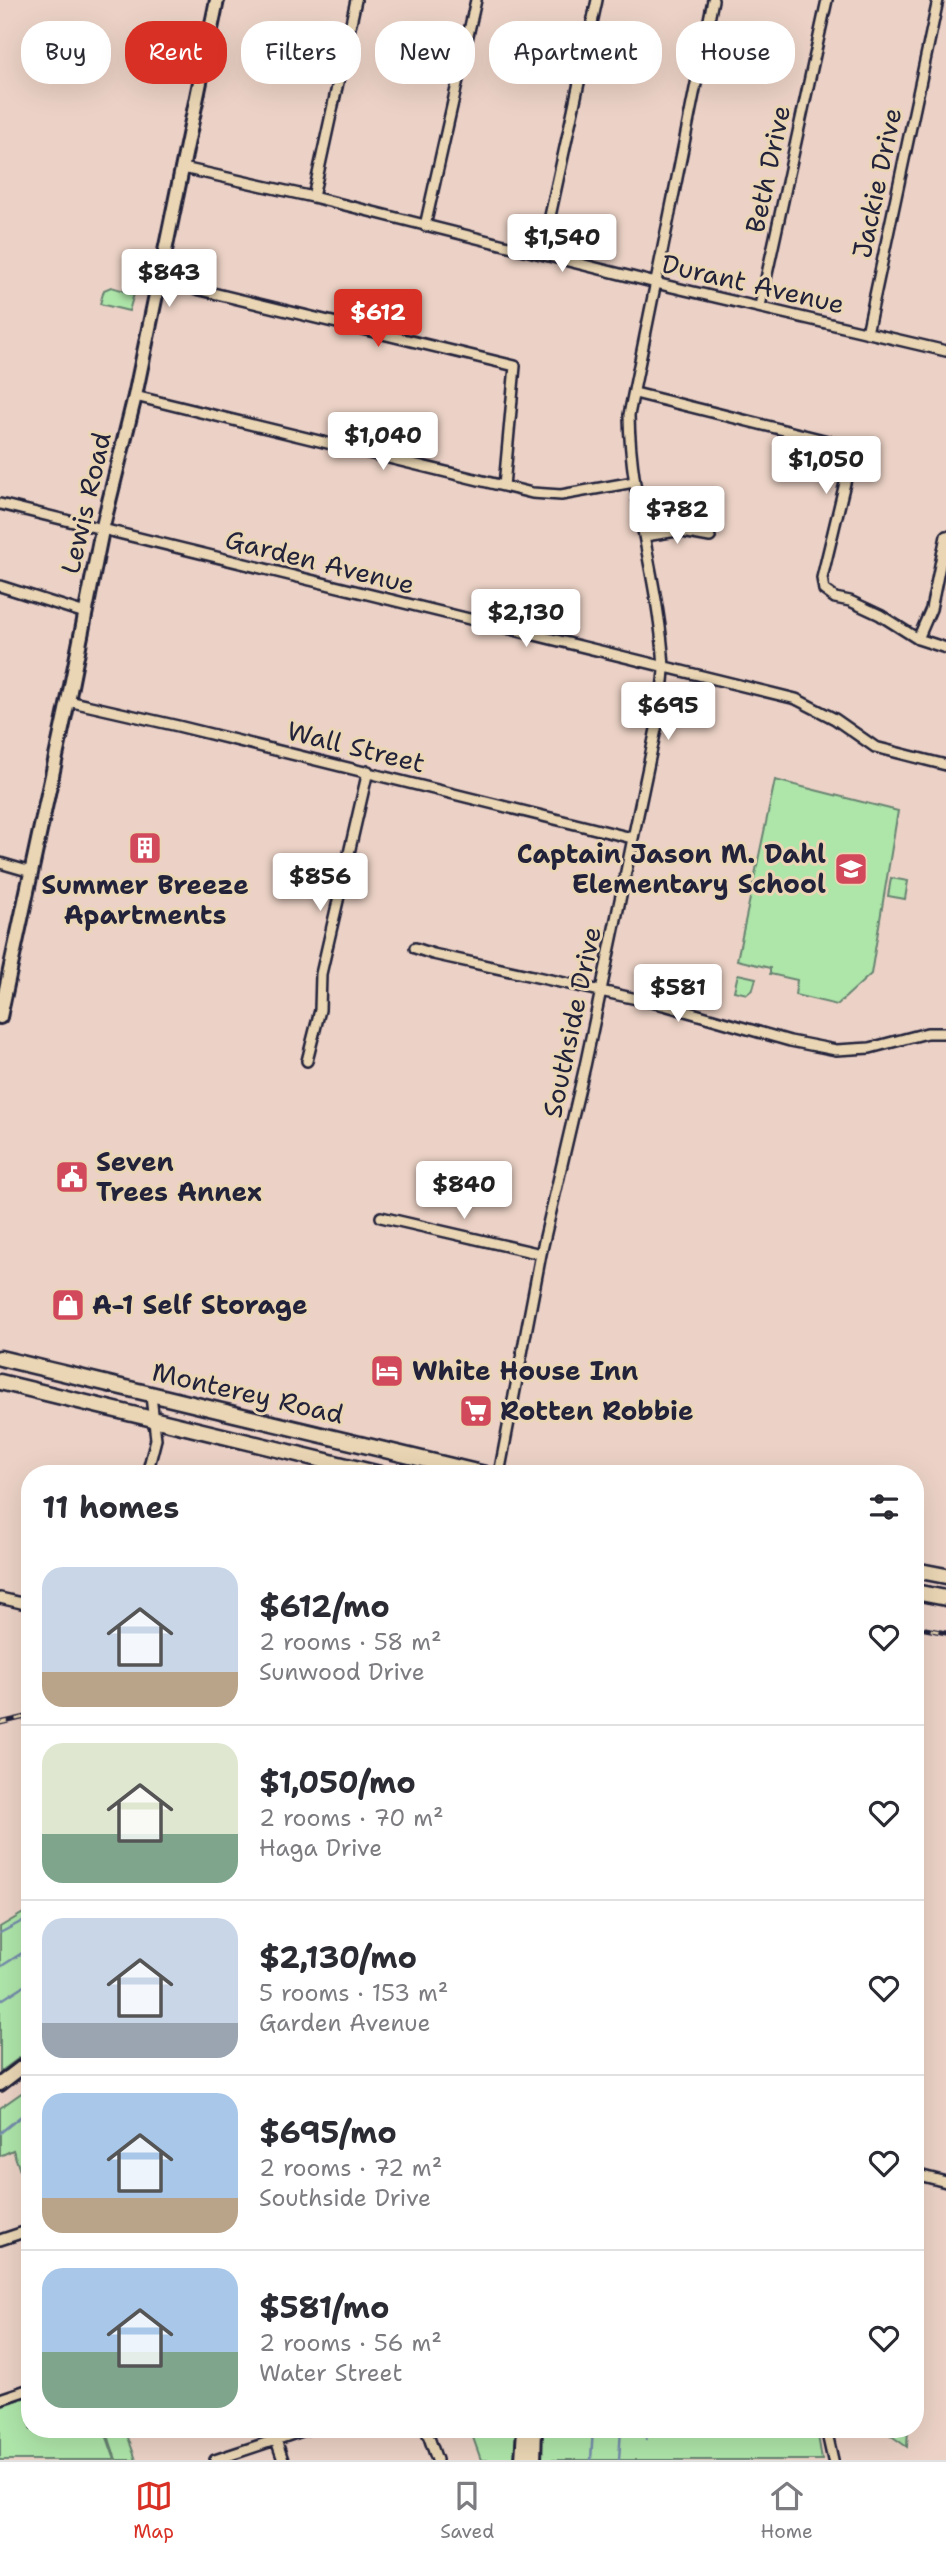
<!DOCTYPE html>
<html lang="en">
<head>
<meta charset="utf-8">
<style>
  body { margin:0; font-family:"Shantell Sans",sans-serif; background:#f7f7f7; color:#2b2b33; height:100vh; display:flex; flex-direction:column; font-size:26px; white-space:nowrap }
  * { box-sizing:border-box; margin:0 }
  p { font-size:23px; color:#7c7c81 }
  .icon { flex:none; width:38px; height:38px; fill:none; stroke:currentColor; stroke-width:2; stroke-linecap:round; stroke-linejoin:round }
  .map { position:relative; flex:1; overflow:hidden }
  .side { position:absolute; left:21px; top:1465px; width:903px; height:973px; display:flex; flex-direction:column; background:#fff; border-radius:28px; box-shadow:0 7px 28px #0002 }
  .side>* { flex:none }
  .banner { position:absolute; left:21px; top:21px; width:905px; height:63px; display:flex; gap:14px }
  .price { position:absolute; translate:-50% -60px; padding:0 16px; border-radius:7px; background:#fff; color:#222; font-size:23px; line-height:46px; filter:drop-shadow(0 2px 4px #0008) }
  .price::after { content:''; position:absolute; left:50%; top:42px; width:21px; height:16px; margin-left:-10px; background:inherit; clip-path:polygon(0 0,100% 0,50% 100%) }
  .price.current { background:#d93025; color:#fff }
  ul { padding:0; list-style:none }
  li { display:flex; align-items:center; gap:21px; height:175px; padding:0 21px }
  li+li { border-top:2px solid #e1e1e2 }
  li span { display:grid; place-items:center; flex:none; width:196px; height:140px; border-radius:21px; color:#555 }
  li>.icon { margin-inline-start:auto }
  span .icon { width:84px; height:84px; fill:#fffc; stroke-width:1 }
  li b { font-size:30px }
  h2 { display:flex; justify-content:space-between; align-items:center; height:84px; padding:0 21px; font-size:30px }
  .tag { padding:0 24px; border-radius:28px; background:#fff; box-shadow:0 7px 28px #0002; font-size:24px; line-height:63px }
  .tag.current { background:#d93025; color:#fff }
  .tab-bar { display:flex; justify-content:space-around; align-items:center; height:98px; border-top:2px solid #e1e1e2; background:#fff; font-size:19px; color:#7c7c81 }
  .tab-bar a { display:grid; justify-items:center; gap:4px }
  .tab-bar .current { color:#d93025 }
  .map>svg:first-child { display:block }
  .green { fill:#aee5a9; stroke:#688472; stroke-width:2 }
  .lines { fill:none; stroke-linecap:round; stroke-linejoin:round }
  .stream { stroke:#748cab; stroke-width:2.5 }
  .street-casing { stroke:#22223b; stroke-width:14 }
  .secondary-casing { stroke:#22223b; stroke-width:18 }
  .primary-casing { stroke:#22223b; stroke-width:19 }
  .street { stroke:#ead6b4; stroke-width:9 }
  .secondary { stroke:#ead6b4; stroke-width:12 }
  .primary { stroke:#ead6b4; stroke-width:14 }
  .rail-casing { stroke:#22223b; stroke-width:5 }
  .rail { stroke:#ead6b4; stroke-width:2.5; stroke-dasharray:8; stroke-linecap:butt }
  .labels { text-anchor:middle; stroke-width:6; stroke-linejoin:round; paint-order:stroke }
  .street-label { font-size:26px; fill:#22223b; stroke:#ead6b4 }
  .poi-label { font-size:26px; font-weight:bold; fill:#22223b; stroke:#ead6b4; text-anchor:start }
</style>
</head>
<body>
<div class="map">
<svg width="946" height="2460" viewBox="0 0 946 2460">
  <rect width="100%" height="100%" fill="#ecd2c6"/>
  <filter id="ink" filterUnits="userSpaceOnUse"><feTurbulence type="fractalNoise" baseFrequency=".0143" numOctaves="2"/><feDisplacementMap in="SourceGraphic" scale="14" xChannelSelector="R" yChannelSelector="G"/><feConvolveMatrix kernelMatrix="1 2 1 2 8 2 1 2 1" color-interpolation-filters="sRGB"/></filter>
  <g filter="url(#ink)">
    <path class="green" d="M 111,287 L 134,294 L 129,311 L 100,304 L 104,290 Z
      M 775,780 L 898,811 L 871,974 L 837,1005 L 795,995 L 797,980 L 770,974 L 770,968 L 737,960 Z
      M 891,878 L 908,881 L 905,899 L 888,896 Z
      M 738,974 L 756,978 L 753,989 L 747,994 L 734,991 Z
      M 30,1909 L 30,2050 L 0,2072 L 0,1927 Z
      M 30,2087 L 30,2171 L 21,2174 L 13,2150 L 0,2156 L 0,2108 Z
      M 30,2396 L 30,2429 L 104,2429 L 115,2460 L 0,2460 L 0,2406 Z
      M 106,2429 L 125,2429 L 136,2460 L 116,2460 Z
      M 470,2429 L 524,2429 L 522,2460 L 481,2460 Z
      M 540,2429 L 817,2429 L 822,2460 L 539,2460 Z
      M 889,2429 L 908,2429 L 907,2447 L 890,2435 Z"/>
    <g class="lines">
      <path class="stream" d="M 0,1933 L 30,1917
        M 0,1967 L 30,1948
        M 0,2001 L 30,1982
        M 0,2133 L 30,2109
        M 646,2439 L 646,2429
        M 591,2460 L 593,2429
        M 619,2460 L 621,2429"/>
      <defs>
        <path id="street" d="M 183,168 L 313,197 L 668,286 L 946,351
          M 313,197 L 356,0
          M 425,226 L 476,0
          M 542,253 L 597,0
          M 159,280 L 515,366 L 504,486
          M 760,306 L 827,0
          M 867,333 L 938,0
          M 635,393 L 844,445 L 851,458 L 822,578 L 824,590 L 835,598 L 850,601 L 880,615 L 918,639 L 946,648
          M 135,396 L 532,493 L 561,495 L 634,482
          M 0,504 L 796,699 L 835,719 L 875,747 L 946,765
          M 645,536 L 677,531 L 710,537
          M 0,586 L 85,613
          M 918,639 L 931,609 L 946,536
          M 68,701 L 178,726 L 632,838
          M 0,863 L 31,872
          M 415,948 L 433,954 L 664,1005 L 790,1041 L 836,1050 L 870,1048 L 927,1033 L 946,1033
          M 307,1061 L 320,1010 L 321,974 L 368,771
          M 381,1217 L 541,1254
          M 147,1474 L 156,1439 L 151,1396
          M 499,1474 L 541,1254 L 585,1066 L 659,715 C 660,699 664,682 664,667 C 659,582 630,500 629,415 L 713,0
          M 0,1598 L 30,1605
          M 915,2174 L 946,2182
          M 0,2240 L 30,2230
          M 0,2399 L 30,2389
          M 426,2429 L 437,2460
          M 826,2429 L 833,2460
          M 276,2440 L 283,2460
          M 215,2460 L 308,2429"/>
        <path id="secondary" d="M 0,1017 L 68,701 L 102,530 L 135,396 L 217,0
          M 0,2084 L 30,2061
          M 522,2460 L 524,2429
          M 534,2460 L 535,2429"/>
        <path id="primary" d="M 0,1358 L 485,1474
          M 0,1382 L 380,1474
          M 915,1570 L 946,1576
          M 915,1592 L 946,1598"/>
      </defs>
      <use href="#street" class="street-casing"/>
      <use href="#secondary" class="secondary-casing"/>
      <use href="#primary" class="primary-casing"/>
      <use href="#street" class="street"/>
      <use href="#secondary" class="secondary"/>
      <use href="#primary" class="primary"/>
      <defs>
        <path id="rail" d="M 915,1627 L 946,1633
          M 0,1723 L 30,1716"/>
      </defs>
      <use href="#rail" class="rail-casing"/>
      <use href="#rail" class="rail"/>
    </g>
  </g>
  <defs>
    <symbol id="building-square" viewBox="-11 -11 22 22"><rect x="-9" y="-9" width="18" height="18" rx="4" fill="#d1495b" stroke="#ead6b4"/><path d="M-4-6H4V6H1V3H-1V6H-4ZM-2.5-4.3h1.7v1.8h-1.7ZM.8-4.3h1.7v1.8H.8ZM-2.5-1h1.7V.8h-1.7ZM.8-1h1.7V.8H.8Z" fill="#fff"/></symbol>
    <symbol id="school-square" viewBox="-11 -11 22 22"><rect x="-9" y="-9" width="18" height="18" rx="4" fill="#d1495b" stroke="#ead6b4"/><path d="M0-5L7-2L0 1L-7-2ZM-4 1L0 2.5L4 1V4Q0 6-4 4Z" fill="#fff"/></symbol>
    <symbol id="civic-square" viewBox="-11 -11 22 22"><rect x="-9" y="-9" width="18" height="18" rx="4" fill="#d1495b" stroke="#ead6b4"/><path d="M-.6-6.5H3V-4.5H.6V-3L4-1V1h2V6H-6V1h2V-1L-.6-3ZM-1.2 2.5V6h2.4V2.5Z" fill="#fff"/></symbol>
    <symbol id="shop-square" viewBox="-11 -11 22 22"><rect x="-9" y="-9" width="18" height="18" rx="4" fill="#d1495b" stroke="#ead6b4"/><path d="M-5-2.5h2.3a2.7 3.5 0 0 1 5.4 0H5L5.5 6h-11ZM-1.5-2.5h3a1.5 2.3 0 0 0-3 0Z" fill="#fff"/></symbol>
    <symbol id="hotel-square" viewBox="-11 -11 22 22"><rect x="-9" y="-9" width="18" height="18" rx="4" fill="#d1495b" stroke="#ead6b4"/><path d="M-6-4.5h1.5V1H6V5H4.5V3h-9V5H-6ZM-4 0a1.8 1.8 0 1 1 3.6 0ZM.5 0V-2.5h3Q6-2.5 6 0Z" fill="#fff"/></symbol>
    <symbol id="supermarket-square" viewBox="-11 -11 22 22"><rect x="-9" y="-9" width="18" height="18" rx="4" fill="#d1495b" stroke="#ead6b4"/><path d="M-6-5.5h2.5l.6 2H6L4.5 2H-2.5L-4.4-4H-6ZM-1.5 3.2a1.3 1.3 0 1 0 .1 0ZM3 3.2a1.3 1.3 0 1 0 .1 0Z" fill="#fff"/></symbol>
  </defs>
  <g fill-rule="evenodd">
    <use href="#building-square" x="126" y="829" width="38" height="38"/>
    <use href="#school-square" x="832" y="850" width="38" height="38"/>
    <use href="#civic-square" x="53" y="1158" width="38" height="38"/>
    <use href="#shop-square" x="49" y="1286" width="38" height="38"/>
    <use href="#hotel-square" x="368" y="1352" width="38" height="38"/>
    <use href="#supermarket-square" x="457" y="1392" width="38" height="38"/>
  </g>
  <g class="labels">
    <g class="street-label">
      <text transform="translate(768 169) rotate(-78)" y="9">Beth Drive</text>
      <text transform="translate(877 183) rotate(-78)" y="9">Jackie Drive</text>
      <text transform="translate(753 284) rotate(13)" y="9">Durant Avenue</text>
      <text transform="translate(86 503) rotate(-77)" y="9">Lewis Road</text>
      <text transform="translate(320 562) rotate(14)" y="9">Garden Avenue</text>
      <text transform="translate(356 747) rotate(14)" y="9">Wall Street</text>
      <text transform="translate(572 1022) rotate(-78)" y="9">Southside Drive</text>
      <text transform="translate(248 1393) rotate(13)" y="9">Monterey Road</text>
    </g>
    <g class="poi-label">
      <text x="826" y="863" text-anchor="end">Captain Jason M. Dahl<tspan x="826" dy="30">Elementary School</tspan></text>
      <text x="145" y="894" text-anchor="middle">Summer Breeze<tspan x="145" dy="30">Apartments</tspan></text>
      <text x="96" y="1171">Seven<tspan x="96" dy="30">Trees Annex</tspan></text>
      <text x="92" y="1314">A-1 Self Storage</text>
      <text x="412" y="1380">White House Inn</text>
      <text x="500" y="1420">Rotten Robbie</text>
    </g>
  </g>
</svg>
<b class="price" style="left:562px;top:274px">$1,540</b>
<b class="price" style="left:169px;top:309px">$843</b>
<b class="price current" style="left:378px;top:349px">$612</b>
<b class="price" style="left:383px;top:472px">$1,040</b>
<b class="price" style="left:826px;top:496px">$1,050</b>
<b class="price" style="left:677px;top:546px">$782</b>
<b class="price" style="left:526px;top:649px">$2,130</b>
<b class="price" style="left:668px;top:742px">$695</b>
<b class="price" style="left:320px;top:913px">$856</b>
<b class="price" style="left:678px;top:1024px">$581</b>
<b class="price" style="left:464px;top:1221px">$840</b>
<div class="banner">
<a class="tag">Buy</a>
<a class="tag current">Rent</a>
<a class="tag">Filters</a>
<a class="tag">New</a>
<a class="tag">Apartment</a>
<a class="tag">House</a>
</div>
<section class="side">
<h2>11 homes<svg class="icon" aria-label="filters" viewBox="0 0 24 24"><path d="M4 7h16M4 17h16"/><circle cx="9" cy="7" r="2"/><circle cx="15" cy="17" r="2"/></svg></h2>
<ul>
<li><span style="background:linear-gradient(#c9d6e8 75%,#b9a48a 0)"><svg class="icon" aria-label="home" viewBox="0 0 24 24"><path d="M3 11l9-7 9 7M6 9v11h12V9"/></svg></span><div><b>$612/mo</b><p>2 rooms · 58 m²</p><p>Sunwood Drive</p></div><svg class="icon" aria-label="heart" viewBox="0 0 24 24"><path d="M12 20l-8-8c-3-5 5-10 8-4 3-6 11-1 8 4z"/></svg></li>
<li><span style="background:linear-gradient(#dfe7d0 65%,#7fa58c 0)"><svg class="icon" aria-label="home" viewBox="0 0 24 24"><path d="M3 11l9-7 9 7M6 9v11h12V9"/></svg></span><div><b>$1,050/mo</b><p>2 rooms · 70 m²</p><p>Haga Drive</p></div><svg class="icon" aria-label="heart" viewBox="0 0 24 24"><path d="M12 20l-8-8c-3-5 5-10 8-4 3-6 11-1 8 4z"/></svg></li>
<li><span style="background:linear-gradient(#c9d6e8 75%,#9aa5b1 0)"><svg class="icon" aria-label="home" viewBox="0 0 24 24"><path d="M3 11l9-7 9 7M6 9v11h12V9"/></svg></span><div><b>$2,130/mo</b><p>5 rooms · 153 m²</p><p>Garden Avenue</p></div><svg class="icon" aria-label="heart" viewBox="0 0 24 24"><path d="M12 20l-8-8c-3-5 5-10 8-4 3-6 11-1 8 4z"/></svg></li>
<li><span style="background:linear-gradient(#a9c7e8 75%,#b9a48a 0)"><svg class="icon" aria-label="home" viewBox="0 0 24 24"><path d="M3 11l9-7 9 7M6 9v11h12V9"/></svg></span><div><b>$695/mo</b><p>2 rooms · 72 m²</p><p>Southside Drive</p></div><svg class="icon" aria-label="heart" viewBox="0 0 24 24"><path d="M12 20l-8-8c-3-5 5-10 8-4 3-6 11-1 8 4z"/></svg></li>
<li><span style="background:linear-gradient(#a9c7e8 60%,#7fa58c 0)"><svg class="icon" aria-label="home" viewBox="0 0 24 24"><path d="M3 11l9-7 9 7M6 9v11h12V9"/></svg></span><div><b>$581/mo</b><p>2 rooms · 56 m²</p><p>Water Street</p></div><svg class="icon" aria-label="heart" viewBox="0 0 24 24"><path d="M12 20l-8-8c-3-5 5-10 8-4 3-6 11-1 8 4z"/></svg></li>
</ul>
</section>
</div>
<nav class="tab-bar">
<a class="current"><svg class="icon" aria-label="map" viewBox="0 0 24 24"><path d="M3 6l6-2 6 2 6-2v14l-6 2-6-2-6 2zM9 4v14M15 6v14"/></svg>Map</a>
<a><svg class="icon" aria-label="saved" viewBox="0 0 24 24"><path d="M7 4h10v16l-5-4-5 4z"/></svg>Saved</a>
<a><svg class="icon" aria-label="home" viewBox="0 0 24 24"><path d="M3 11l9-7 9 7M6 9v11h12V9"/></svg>Home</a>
</nav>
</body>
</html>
